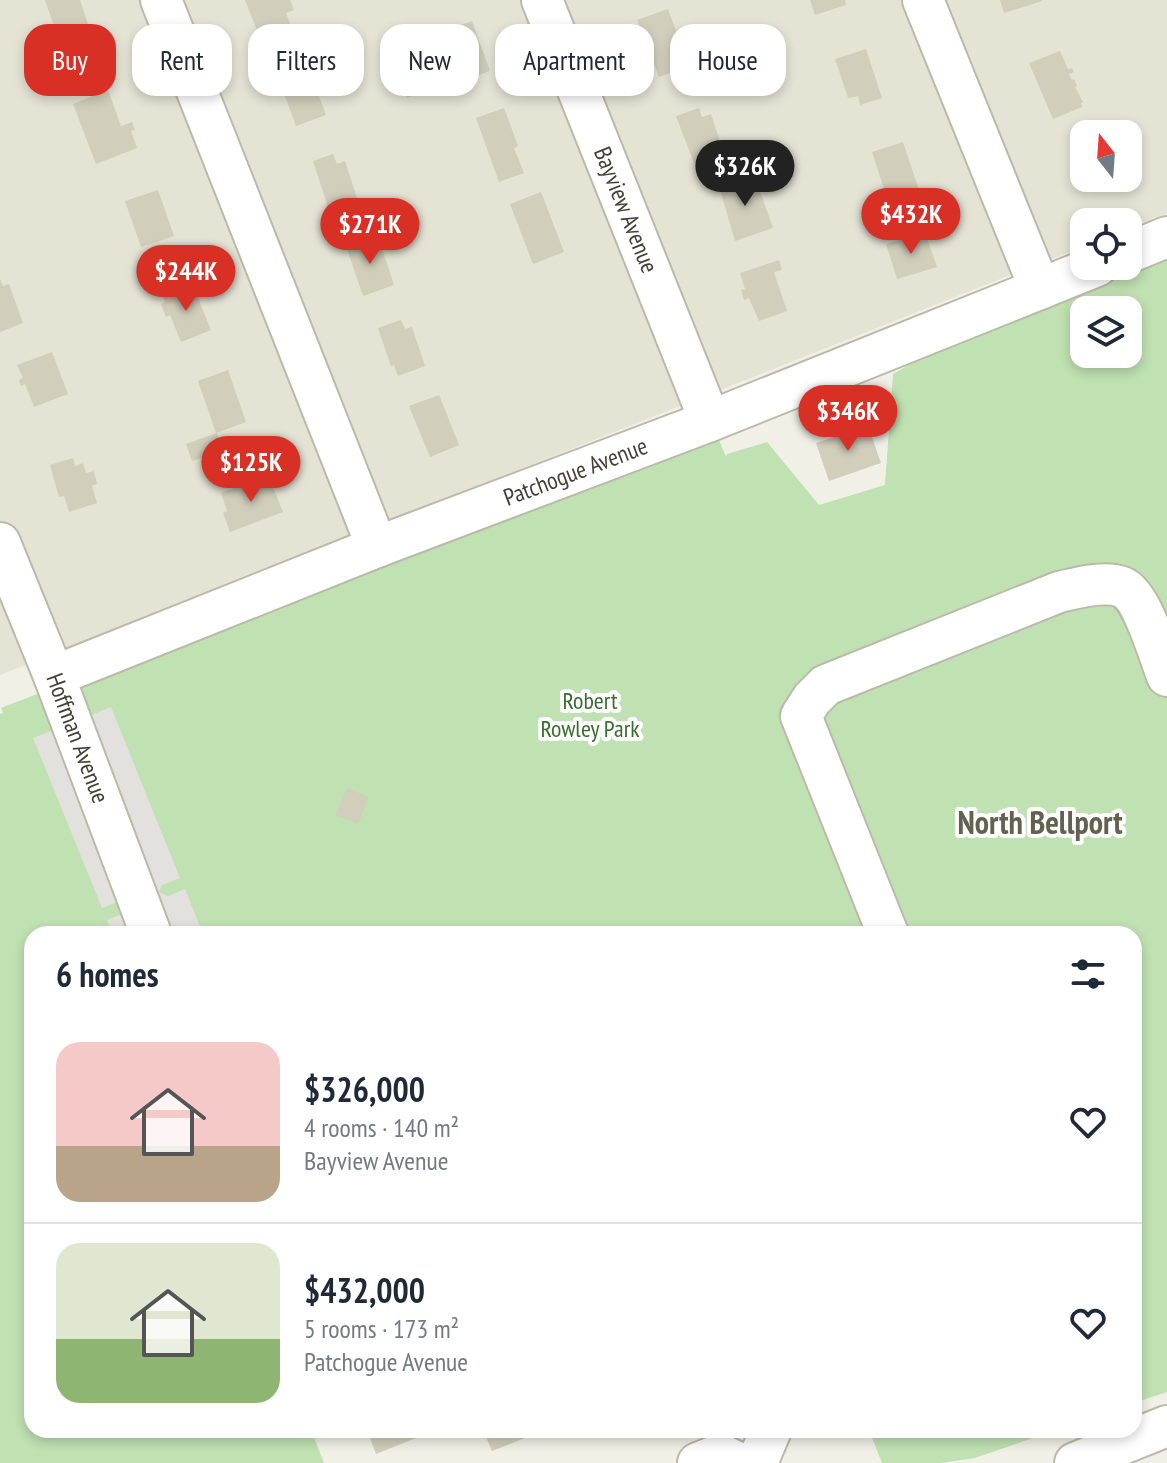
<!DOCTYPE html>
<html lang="en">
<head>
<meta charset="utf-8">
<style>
  body { margin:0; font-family:"PT Sans Narrow",sans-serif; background:#f6f6f7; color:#1f2937; height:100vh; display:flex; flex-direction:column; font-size:30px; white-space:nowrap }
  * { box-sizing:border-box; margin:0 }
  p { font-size:26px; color:#747a83 }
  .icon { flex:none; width:44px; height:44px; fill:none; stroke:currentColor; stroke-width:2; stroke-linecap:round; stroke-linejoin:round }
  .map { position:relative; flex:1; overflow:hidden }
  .side { position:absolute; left:24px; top:926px; width:1118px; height:512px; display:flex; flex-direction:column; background:#fff; border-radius:24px; box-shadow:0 4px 12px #0003 }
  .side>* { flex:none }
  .guide { position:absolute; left:24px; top:24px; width:1120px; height:72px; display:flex; gap:16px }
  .needle { width:52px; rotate:343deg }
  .tools { position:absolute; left:1070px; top:120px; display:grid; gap:16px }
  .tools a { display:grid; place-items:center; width:72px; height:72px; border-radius:16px; background:#fff; box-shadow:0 4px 12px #0003; font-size:40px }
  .price { position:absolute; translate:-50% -68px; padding:0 18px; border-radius:28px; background:#d93025; color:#fff; font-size:26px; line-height:52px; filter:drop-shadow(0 2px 4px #0008) }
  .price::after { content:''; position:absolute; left:50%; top:48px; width:24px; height:18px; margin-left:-12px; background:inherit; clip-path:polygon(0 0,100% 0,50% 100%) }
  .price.current { background:#222; color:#fff }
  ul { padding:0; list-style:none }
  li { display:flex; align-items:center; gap:24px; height:200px; padding:0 32px }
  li+li { border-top:2px solid #e0e1e3 }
  li span { display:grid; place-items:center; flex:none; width:224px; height:160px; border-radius:24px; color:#555 }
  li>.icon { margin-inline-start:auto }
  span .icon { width:96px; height:96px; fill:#fffc; stroke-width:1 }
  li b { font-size:34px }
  h2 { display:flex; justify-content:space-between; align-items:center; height:96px; padding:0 32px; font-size:34px }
  .chip { padding:0 28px; border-radius:24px; background:#fff; box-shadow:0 4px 12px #0003; font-size:28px; line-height:72px }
  .chip.current { background:#d93025; color:#fff }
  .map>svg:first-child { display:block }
  .residential { fill:#e4e3d4; fill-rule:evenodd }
  .green { fill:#c0e1b2; fill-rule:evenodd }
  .parking { fill:#e2e1dd }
  .building { fill:#d1cebc }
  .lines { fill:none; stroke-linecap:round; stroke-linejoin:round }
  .minor-casing { stroke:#bbbaa9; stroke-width:44 }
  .minor { stroke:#fff; stroke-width:40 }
  .labels { text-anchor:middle; stroke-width:8; stroke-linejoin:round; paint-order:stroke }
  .street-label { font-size:24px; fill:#434136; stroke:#fff }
  .park-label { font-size:24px; fill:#376e2f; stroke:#fff }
  .district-label { font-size:32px; font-weight:bold; fill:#64614e; stroke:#fff }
</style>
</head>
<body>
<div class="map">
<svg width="1167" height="1463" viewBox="0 0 1167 1463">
  <rect width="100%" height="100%" fill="#f1f0e6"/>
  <path class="residential" d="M 0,0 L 1167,0 L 1167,213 L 1128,228 L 1128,222 L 1084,222 L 1084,246 L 0,675 ZM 1084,134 L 1128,134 L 1128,178 L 1084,178 Z"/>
  <path class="green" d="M 1167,216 L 1167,1392 L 1134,1403 L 1134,934 L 32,934 L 32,1430 L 311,1430 L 324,1463 L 0,1463 L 0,714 L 3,713 L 1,708 L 715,430 L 726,457 L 727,454 L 767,442 L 819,505 L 885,485 L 893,374 ZM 1084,310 L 1128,310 L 1128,354 L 1084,354 Z
    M 869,1430 L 1056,1430 L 975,1458 L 941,1463 L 882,1463 Z"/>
  <path class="parking" d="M 111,707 L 180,878 L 162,885 L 159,892 L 168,896 L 185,889 L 203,934 L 112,934 L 107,920 L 127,912 L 123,900 L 102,908 L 33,738 Z"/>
  <path class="building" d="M 45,0 L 80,0 L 93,39 L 72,47 L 68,35 L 58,38 Z
    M 245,0 L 290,0 L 294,10 L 286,13 L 293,31 L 262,43 Z
    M 810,0 L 845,0 L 846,5 L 815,15 Z
    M 1000,0 L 1042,0 L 1042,1 L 1004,13 Z
    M 668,9 L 689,66 L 659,77 L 637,20 Z
    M 472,21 L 490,71 L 459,82 L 441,32 Z
    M 866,49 L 882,98 L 860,105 L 858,96 L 848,98 L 835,59 Z
    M 1060,51 L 1068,69 L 1072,68 L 1074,72 L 1069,74 L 1072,80 L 1074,79 L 1077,86 L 1075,87 L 1083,102 L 1081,103 L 1082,107 L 1053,119 L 1029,63 Z
    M 312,77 L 326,115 L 296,126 L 282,88 Z
    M 415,81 L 419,94 L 407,98 L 403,85 Z
    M 108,90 L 121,126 L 132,122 L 135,130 L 131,131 L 137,148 L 96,164 L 73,104 Z
    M 504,108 L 518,146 L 514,148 L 524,173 L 499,182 L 476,118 Z
    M 699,108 L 702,117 L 711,114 L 724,153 L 694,163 L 676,116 Z
    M 903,142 L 919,190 L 904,195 L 907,204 L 894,208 L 891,200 L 888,201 L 872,152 Z
    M 333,154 L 337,164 L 345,161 L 358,201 L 329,210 L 313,161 Z
    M 787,164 L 792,177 L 778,181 L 774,168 Z
    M 754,174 L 773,228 L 735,241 L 719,186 Z
    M 158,190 L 174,236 L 141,247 L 125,201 Z
    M 541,192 L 564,252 L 533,264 L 510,204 Z
    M 925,232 L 937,267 L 897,279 L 886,244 Z
    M 378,236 L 394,285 L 363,296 L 346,246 Z
    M 779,260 L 782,270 L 774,272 L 787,311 L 759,321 L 749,298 L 744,300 L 741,290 L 745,289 L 740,273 Z
    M 0,279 L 3,286 L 9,284 L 23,323 L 0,332 Z
    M 192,283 L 211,330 L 181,342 L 170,315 L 166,317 L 161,304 L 165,302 L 163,295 Z
    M 401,320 L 405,329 L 412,327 L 425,366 L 398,376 L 394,365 L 391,366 L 378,328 Z
    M 52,352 L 68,394 L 34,407 L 25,384 L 21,386 L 19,380 L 23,378 L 17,365 Z
    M 228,370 L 246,422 L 216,433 L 198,381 Z
    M 439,395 L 459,445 L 430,457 L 409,406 Z
    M 868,426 L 881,463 L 829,481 L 816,443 Z
    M 217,433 L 223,451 L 192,461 L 186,444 Z
    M 73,458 L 75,466 L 83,463 L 86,473 L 94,471 L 97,484 L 92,486 L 97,503 L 69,512 L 64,496 L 59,497 L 50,465 Z
    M 268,475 L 283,512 L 230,532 L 223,513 L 227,511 L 221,493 Z
    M 347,788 L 369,797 L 358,824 L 335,815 Z
    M 367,1430 L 436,1430 L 376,1454 Z
    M 483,1430 L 537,1430 L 538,1433 L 492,1451 Z"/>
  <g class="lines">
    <defs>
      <g id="minor">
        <path d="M 161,0 L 377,547"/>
        <path id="s1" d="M 542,0 L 710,421"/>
        <path d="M 923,0 L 1040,289"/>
        <path d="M 1128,253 L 1167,237"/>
        <path id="s2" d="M 0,543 L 54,676 L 151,934"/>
        <path id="s3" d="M 54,676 L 377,547 L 710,421 L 1097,266"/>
        <path d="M 888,934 L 801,716 L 812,699 L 826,685 L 1059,592 C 1077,588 1104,580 1122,587 C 1142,595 1159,655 1167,676"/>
        <path d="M 698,1463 L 720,1454 L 739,1463"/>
        <path d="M 757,1463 L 771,1430"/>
        <path d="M 1075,1463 L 1167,1426"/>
      </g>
    </defs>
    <use href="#minor" class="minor-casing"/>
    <use href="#minor" class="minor"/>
  </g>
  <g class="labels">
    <g class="street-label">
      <text dy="8" stroke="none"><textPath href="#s1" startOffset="226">Bayview Avenue</textPath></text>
      <text dy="8" stroke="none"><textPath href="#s3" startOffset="560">Patchogue Avenue</textPath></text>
      <text dy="8" stroke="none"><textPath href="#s2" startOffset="210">Hoffman Avenue</textPath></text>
    </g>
    <g class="park-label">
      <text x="590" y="709">Robert<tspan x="590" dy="28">Rowley Park</tspan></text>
    </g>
    <g class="district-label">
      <text x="1040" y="834">North Bellport</text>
    </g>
  </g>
</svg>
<div class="tools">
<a><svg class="needle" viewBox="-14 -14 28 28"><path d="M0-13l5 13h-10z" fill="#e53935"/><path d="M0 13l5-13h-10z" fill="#747a83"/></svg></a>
<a><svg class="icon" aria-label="locate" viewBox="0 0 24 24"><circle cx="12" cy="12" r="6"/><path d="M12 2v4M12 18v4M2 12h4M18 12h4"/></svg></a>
<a><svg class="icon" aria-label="layers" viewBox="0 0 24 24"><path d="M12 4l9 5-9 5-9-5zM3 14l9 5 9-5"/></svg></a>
</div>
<b class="price current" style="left:745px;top:208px">$326K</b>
<b class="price" style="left:911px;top:256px">$432K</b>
<b class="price" style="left:370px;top:266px">$271K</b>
<b class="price" style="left:186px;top:313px">$244K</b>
<b class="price" style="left:848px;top:453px">$346K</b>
<b class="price" style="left:251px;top:504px">$125K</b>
<div class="guide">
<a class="chip current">Buy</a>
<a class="chip">Rent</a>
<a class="chip">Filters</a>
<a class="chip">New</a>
<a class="chip">Apartment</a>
<a class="chip">House</a>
</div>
<section class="side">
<h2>6 homes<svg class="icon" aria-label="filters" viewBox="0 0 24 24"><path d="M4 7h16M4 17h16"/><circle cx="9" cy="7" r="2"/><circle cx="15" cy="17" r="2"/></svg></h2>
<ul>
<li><span style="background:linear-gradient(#f6c9c9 65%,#b9a48a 0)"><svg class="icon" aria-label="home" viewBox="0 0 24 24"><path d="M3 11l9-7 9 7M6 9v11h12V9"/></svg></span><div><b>$326,000</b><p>4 rooms · 140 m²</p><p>Bayview Avenue</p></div><svg class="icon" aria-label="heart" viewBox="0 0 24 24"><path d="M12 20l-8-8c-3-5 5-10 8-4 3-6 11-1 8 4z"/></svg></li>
<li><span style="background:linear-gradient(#dfe7d0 60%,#8fb573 0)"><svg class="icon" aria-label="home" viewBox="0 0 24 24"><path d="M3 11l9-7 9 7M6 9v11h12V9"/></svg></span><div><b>$432,000</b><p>5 rooms · 173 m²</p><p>Patchogue Avenue</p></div><svg class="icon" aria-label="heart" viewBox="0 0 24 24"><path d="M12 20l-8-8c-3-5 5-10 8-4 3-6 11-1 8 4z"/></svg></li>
</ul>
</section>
</div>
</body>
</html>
